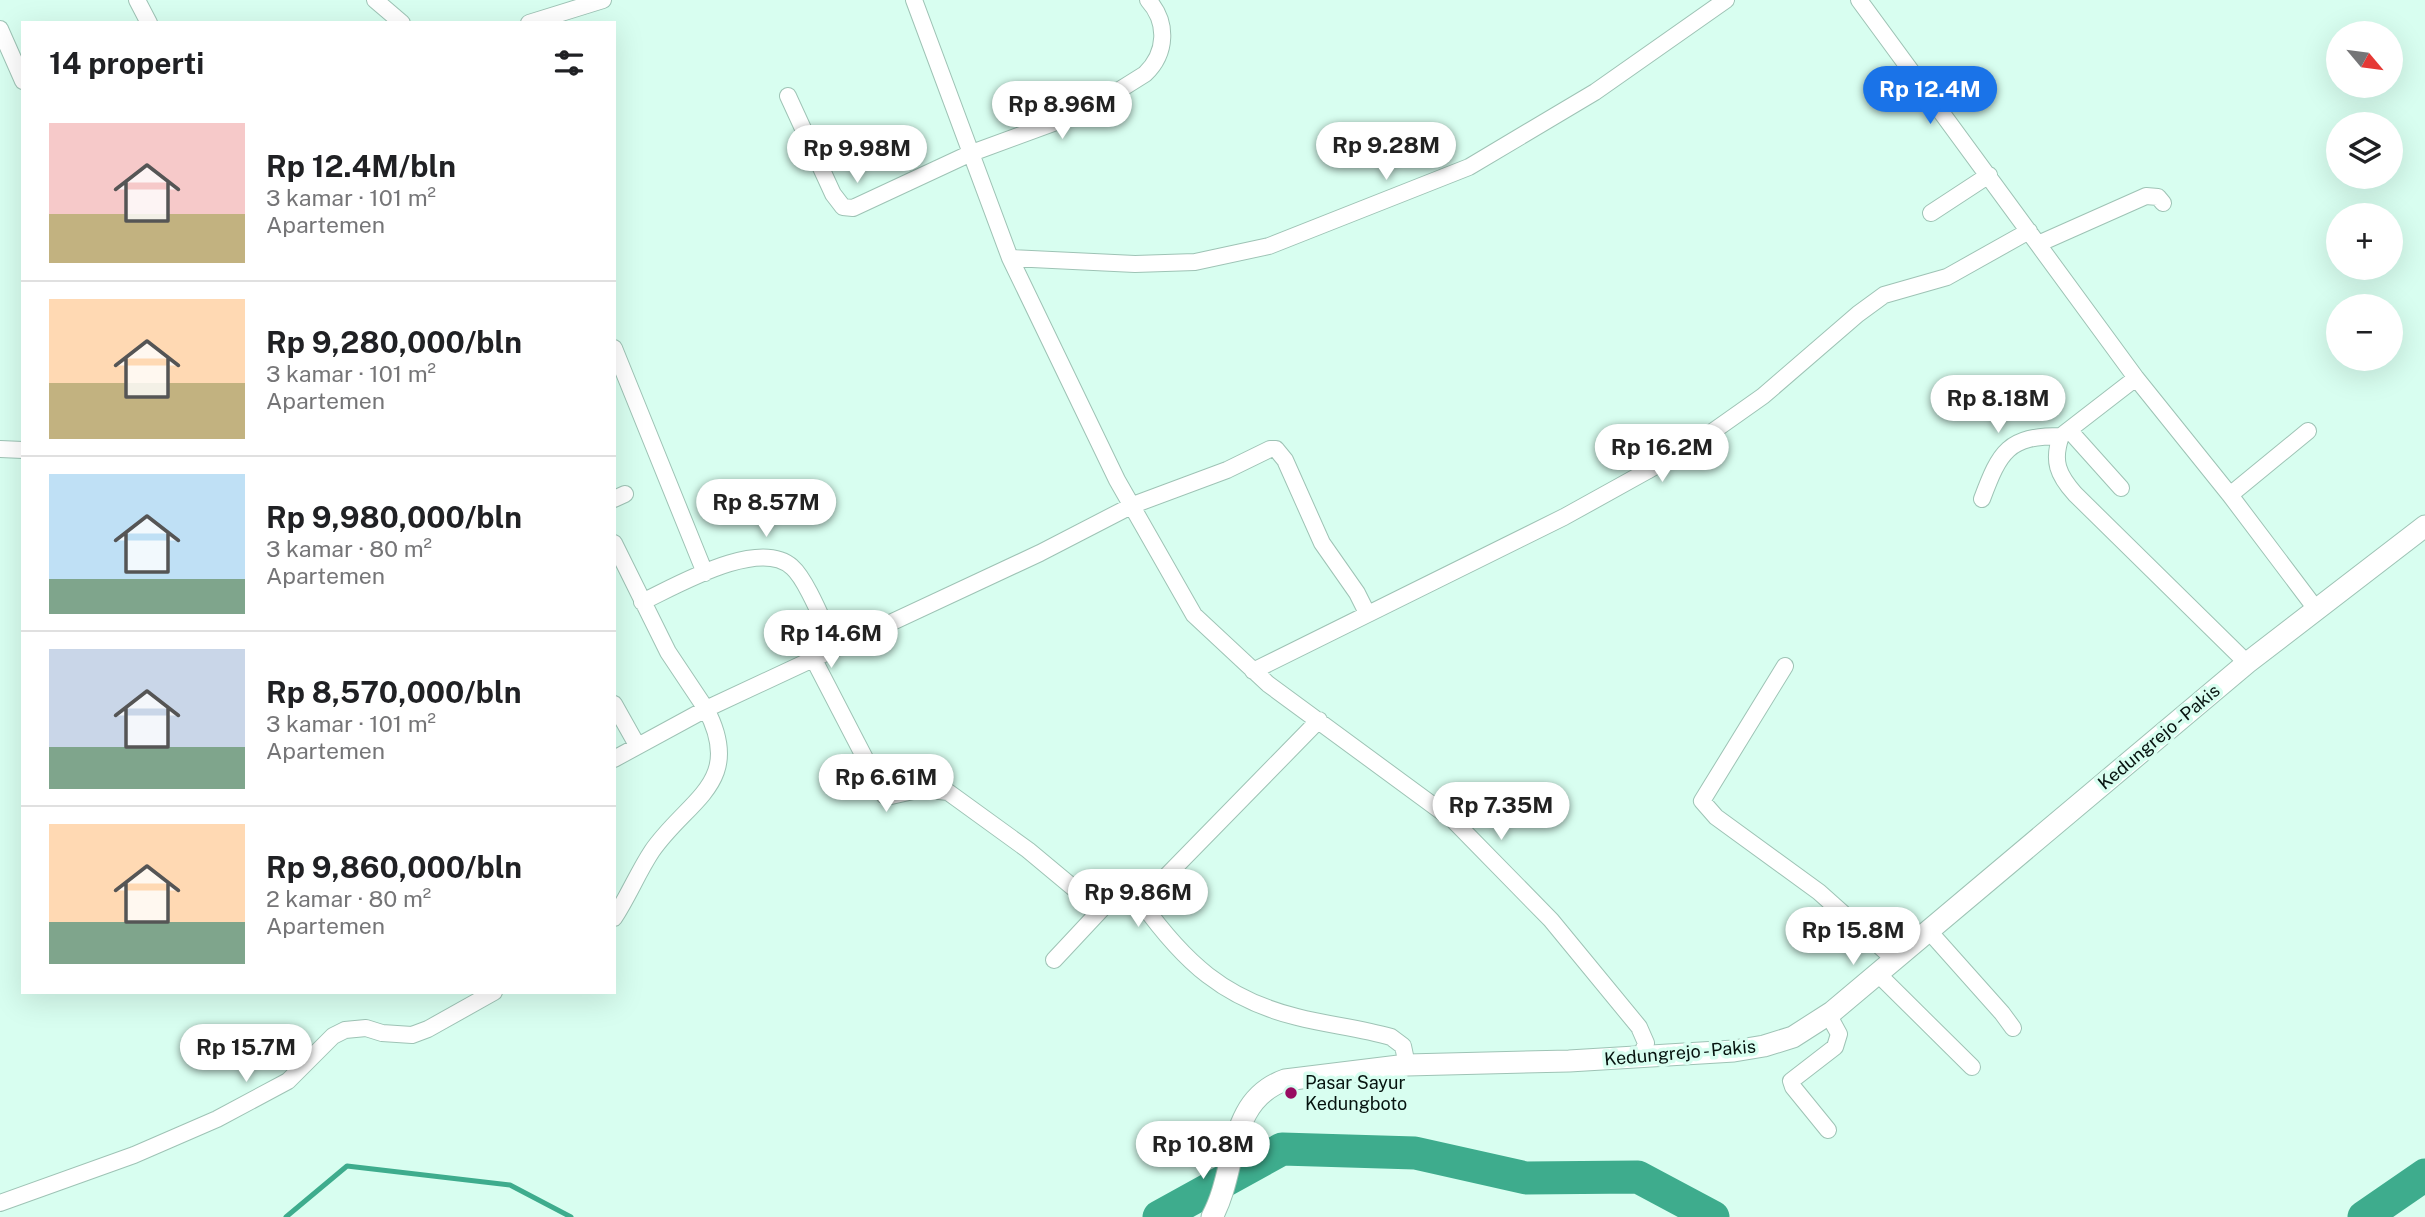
<!DOCTYPE html>
<html lang="id">
<head>
<meta charset="utf-8">
<style>
  body { margin:0; font-family:"Public Sans",sans-serif; background:#f2f2f2; color:#202124; height:100vh; display:flex; flex-direction:column; font-size:26px; white-space:nowrap }
  * { box-sizing:border-box; margin:0 }
  p { font-size:23px; color:#757577 }
  .icon { flex:none; width:38px; height:38px; fill:none; stroke:currentColor; stroke-width:2; stroke-linecap:round; stroke-linejoin:round }
  .map { position:relative; flex:1; overflow:hidden }
  .drawer { position:absolute; left:21px; top:21px; width:595px; height:973px; display:flex; flex-direction:column; background:#fff; border-radius:0px; box-shadow:0 7px 28px #0002 }
  .drawer>* { flex:none }
  .needle { width:46px; rotate:119deg }
  .fabs { position:absolute; left:2326px; top:21px; display:grid; gap:14px }
  .fabs a { display:grid; place-items:center; width:77px; height:77px; border-radius:50%; background:#fff; box-shadow:0 7px 28px #0002; font-size:35px }
  .price { position:absolute; translate:-50% -60px; padding:0 16px; border-radius:24px; background:#fff; color:#222; font-size:23px; line-height:46px; filter:drop-shadow(0 2px 4px #0008) }
  .price::after { content:''; position:absolute; left:50%; top:42px; width:21px; height:16px; margin-left:-10px; background:inherit; clip-path:polygon(0 0,100% 0,50% 100%) }
  .price.active { background:#1a73e8; color:#fff }
  ul { padding:0; list-style:none }
  li { display:flex; align-items:center; gap:21px; height:175px; padding:0 28px }
  li+li { border-top:2px solid #e0e0e0 }
  li span { display:grid; place-items:center; flex:none; width:196px; height:140px; border-radius:0px; color:#555 }
  li>.icon { margin-inline-start:auto }
  span .icon { width:84px; height:84px; fill:#fffc; stroke-width:1 }
  li b { font-size:30px }
  h2 { display:flex; justify-content:space-between; align-items:center; height:84px; padding:0 28px; font-size:30px }
  .map>svg:first-child { display:block }
  .lines { fill:none; stroke-linecap:round; stroke-linejoin:round }
  .stream { stroke:#3eac8d; stroke-width:5 }
  .river { stroke:#3eac8d; stroke-width:33 }
  .minor-casing { stroke:#9ec3b5; stroke-width:18 }
  .secondary-casing { stroke:#9ec3b5; stroke-width:23 }
  .minor { stroke:#fff; stroke-width:16 }
  .secondary { stroke:#fff; stroke-width:21 }
  .poi-dot { fill:#980c61; stroke:#d8fef0; stroke-width:2.5 }
  .labels { text-anchor:middle; stroke-width:7; stroke-linejoin:round; paint-order:stroke }
  .street-label { font-size:18px; fill:#06130f; stroke:#d8fef0 }
  .poi-label { font-size:18px; fill:#06130f; stroke:#d8fef0; text-anchor:start }
</style>
</head>
<body>
<div class="map">
<svg width="2425" height="1217" viewBox="0 0 2425 1217">
  <rect width="100%" height="100%" fill="#d8fef0"/>
  <g class="lines">
    <path class="stream" d="M 286,1217 L 347,1166 L 510,1185 L 571,1217"/>
    <path class="river" d="M 1159,1217 L 1282,1149 L 1415,1153 L 1526,1178 L 1638,1177 L 1713,1217
      M 2364,1217 L 2425,1175"/>
    <defs>
      <path id="minor" d="M 137,0 L 149,23
        M 375,0 L 402,23
        M 914,0 L 1010,258 L 1117,480 L 1194,615 L 1268,684 L 1453,820 L 1551,920 L 1639,1027 L 1646,1043 L 1641,1056
        M 1859,0 L 2136,378 L 2230,495 L 2316,609
        M 529,23 L 603,0
        M 0,29 L 23,81
        M 788,96 L 833,194 L 843,207 L 853,208 L 969,154 L 1086,111 L 1145,74 C 1167,53 1168,22 1148,0
        M 1931,213 L 1989,175
        M 2038,244 L 2146,196 L 2158,197 L 2163,203
        M 1010,258 L 1135,264 L 1195,262 L 1269,246 L 1469,167 L 1595,92 L 1726,0
        M 614,348 L 705,573
        M 2136,378 L 2061,436 C 2052,461 2058,475 2075,494 L 2247,663
        M 2069,430 L 2121,488
        M 0,449 L 23,450
        M 2230,495 L 2308,431
        M 614,499 L 625,494
        M 1982,499 C 2000,451 2008,436 2061,436
        M 614,543 L 668,652 L 706,709 L 1040,553 L 1133,505 L 1227,470 L 1270,449 L 1276,449 L 1285,460 L 1322,543 L 1357,593 L 1367,613
        M 642,602 C 676,586 759,537 792,567 C 807,580 825,627 835,647
        M 813,658 L 884,795 L 891,796 L 922,789 L 948,792 L 1028,850 L 1100,910
        M 1785,666 L 1702,801 L 1716,817 L 1819,892 L 1894,959
        M 1253,671 L 1564,517 L 1647,471 L 1705,437 L 1763,396 L 1858,314 L 1884,295 L 1947,277 L 2029,231
        M 614,704 L 637,745
        M 1319,720 L 1141,902 C 1184,962 1224,999 1297,1017 C 1328,1025 1360,1028 1391,1037 L 1403,1046 L 1407,1065
        M 614,759 L 706,709 C 745,783 688,799 652,851 C 638,872 628,897 614,918
        M 1928,930 L 2002,1013 L 2013,1028
        M 1054,960 L 1126,883 L 1141,902
        M 1878,974 L 1972,1067
        M 1828,1014 L 1839,1034 L 1835,1047 L 1791,1081 L 1793,1087 L 1828,1130
        M 0,1203 L 134,1155 L 217,1119 L 288,1081 L 333,1036 L 345,1030 L 366,1028 L 382,1033 L 412,1035 L 428,1029 L 494,992"/>
      <path id="secondary" d="M 1212,1217 C 1238,1170 1226,1101 1285,1080 L 1407,1065 L 1569,1061 L 1734,1051 L 1764,1046 L 1793,1037 L 1832,1012 L 2247,663 L 2425,526"/>
    </defs>
    <use href="#minor" class="minor-casing"/>
    <use href="#secondary" class="secondary-casing"/>
    <use href="#minor" class="minor"/>
    <use href="#secondary" class="secondary"/>
  </g>
  <circle class="poi-dot" cx="1291" cy="1093" r="7"/>
  <g class="labels">
    <g class="street-label">
      <text transform="translate(2159 737) rotate(-40)" y="6">Kedungrejo - Pakis</text>
      <text transform="translate(1680 1053) rotate(-5)" y="6">Kedungrejo - Pakis</text>
    </g>
    <g class="poi-label">
      <text x="1305" y="1089">Pasar Sayur<tspan x="1305" dy="21">Kedungboto</tspan></text>
    </g>
  </g>
</svg>
<div class="fabs">
<a><svg class="needle" viewBox="-14 -14 28 28"><path d="M0-13l5 13h-10z" fill="#e53935"/><path d="M0 13l5-13h-10z" fill="#757577"/></svg></a>
<a><svg class="icon" aria-label="layers" viewBox="0 0 24 24"><path d="M12 4l9 5-9 5-9-5zM3 14l9 5 9-5"/></svg></a>
<a>+</a>
<a>−</a>
</div>
<b class="price active" style="left:1930px;top:126px">Rp 12.4M</b>
<b class="price" style="left:1062px;top:141px">Rp 8.96M</b>
<b class="price" style="left:1386px;top:182px">Rp 9.28M</b>
<b class="price" style="left:857px;top:185px">Rp 9.98M</b>
<b class="price" style="left:1998px;top:435px">Rp 8.18M</b>
<b class="price" style="left:1662px;top:484px">Rp 16.2M</b>
<b class="price" style="left:766px;top:539px">Rp 8.57M</b>
<b class="price" style="left:831px;top:670px">Rp 14.6M</b>
<b class="price" style="left:886px;top:814px">Rp 6.61M</b>
<b class="price" style="left:1501px;top:842px">Rp 7.35M</b>
<b class="price" style="left:1138px;top:929px">Rp 9.86M</b>
<b class="price" style="left:1853px;top:967px">Rp 15.8M</b>
<b class="price" style="left:246px;top:1084px">Rp 15.7M</b>
<b class="price" style="left:1203px;top:1181px">Rp 10.8M</b>
<section class="drawer">
<h2>14 properti<svg class="icon" aria-label="filters" viewBox="0 0 24 24"><path d="M4 7h16M4 17h16"/><circle cx="9" cy="7" r="2"/><circle cx="15" cy="17" r="2"/></svg></h2>
<ul>
<li><span style="background:linear-gradient(#f6c9c9 65%,#c2b280 0)"><svg class="icon" aria-label="home" viewBox="0 0 24 24"><path d="M3 11l9-7 9 7M6 9v11h12V9"/></svg></span><div><b>Rp 12.4M/bln</b><p>3 kamar · 101 m²</p><p>Apartemen</p></div></li>
<li><span style="background:linear-gradient(#ffd9b3 60%,#c2b280 0)"><svg class="icon" aria-label="home" viewBox="0 0 24 24"><path d="M3 11l9-7 9 7M6 9v11h12V9"/></svg></span><div><b>Rp 9,280,000/bln</b><p>3 kamar · 101 m²</p><p>Apartemen</p></div></li>
<li><span style="background:linear-gradient(#bfe0f5 75%,#7fa58c 0)"><svg class="icon" aria-label="home" viewBox="0 0 24 24"><path d="M3 11l9-7 9 7M6 9v11h12V9"/></svg></span><div><b>Rp 9,980,000/bln</b><p>3 kamar · 80 m²</p><p>Apartemen</p></div></li>
<li><span style="background:linear-gradient(#c9d6e8 70%,#7fa58c 0)"><svg class="icon" aria-label="home" viewBox="0 0 24 24"><path d="M3 11l9-7 9 7M6 9v11h12V9"/></svg></span><div><b>Rp 8,570,000/bln</b><p>3 kamar · 101 m²</p><p>Apartemen</p></div></li>
<li><span style="background:linear-gradient(#ffd9b3 70%,#7fa58c 0)"><svg class="icon" aria-label="home" viewBox="0 0 24 24"><path d="M3 11l9-7 9 7M6 9v11h12V9"/></svg></span><div><b>Rp 9,860,000/bln</b><p>2 kamar · 80 m²</p><p>Apartemen</p></div></li>
</ul>
</section>
</div>
</body>
</html>
